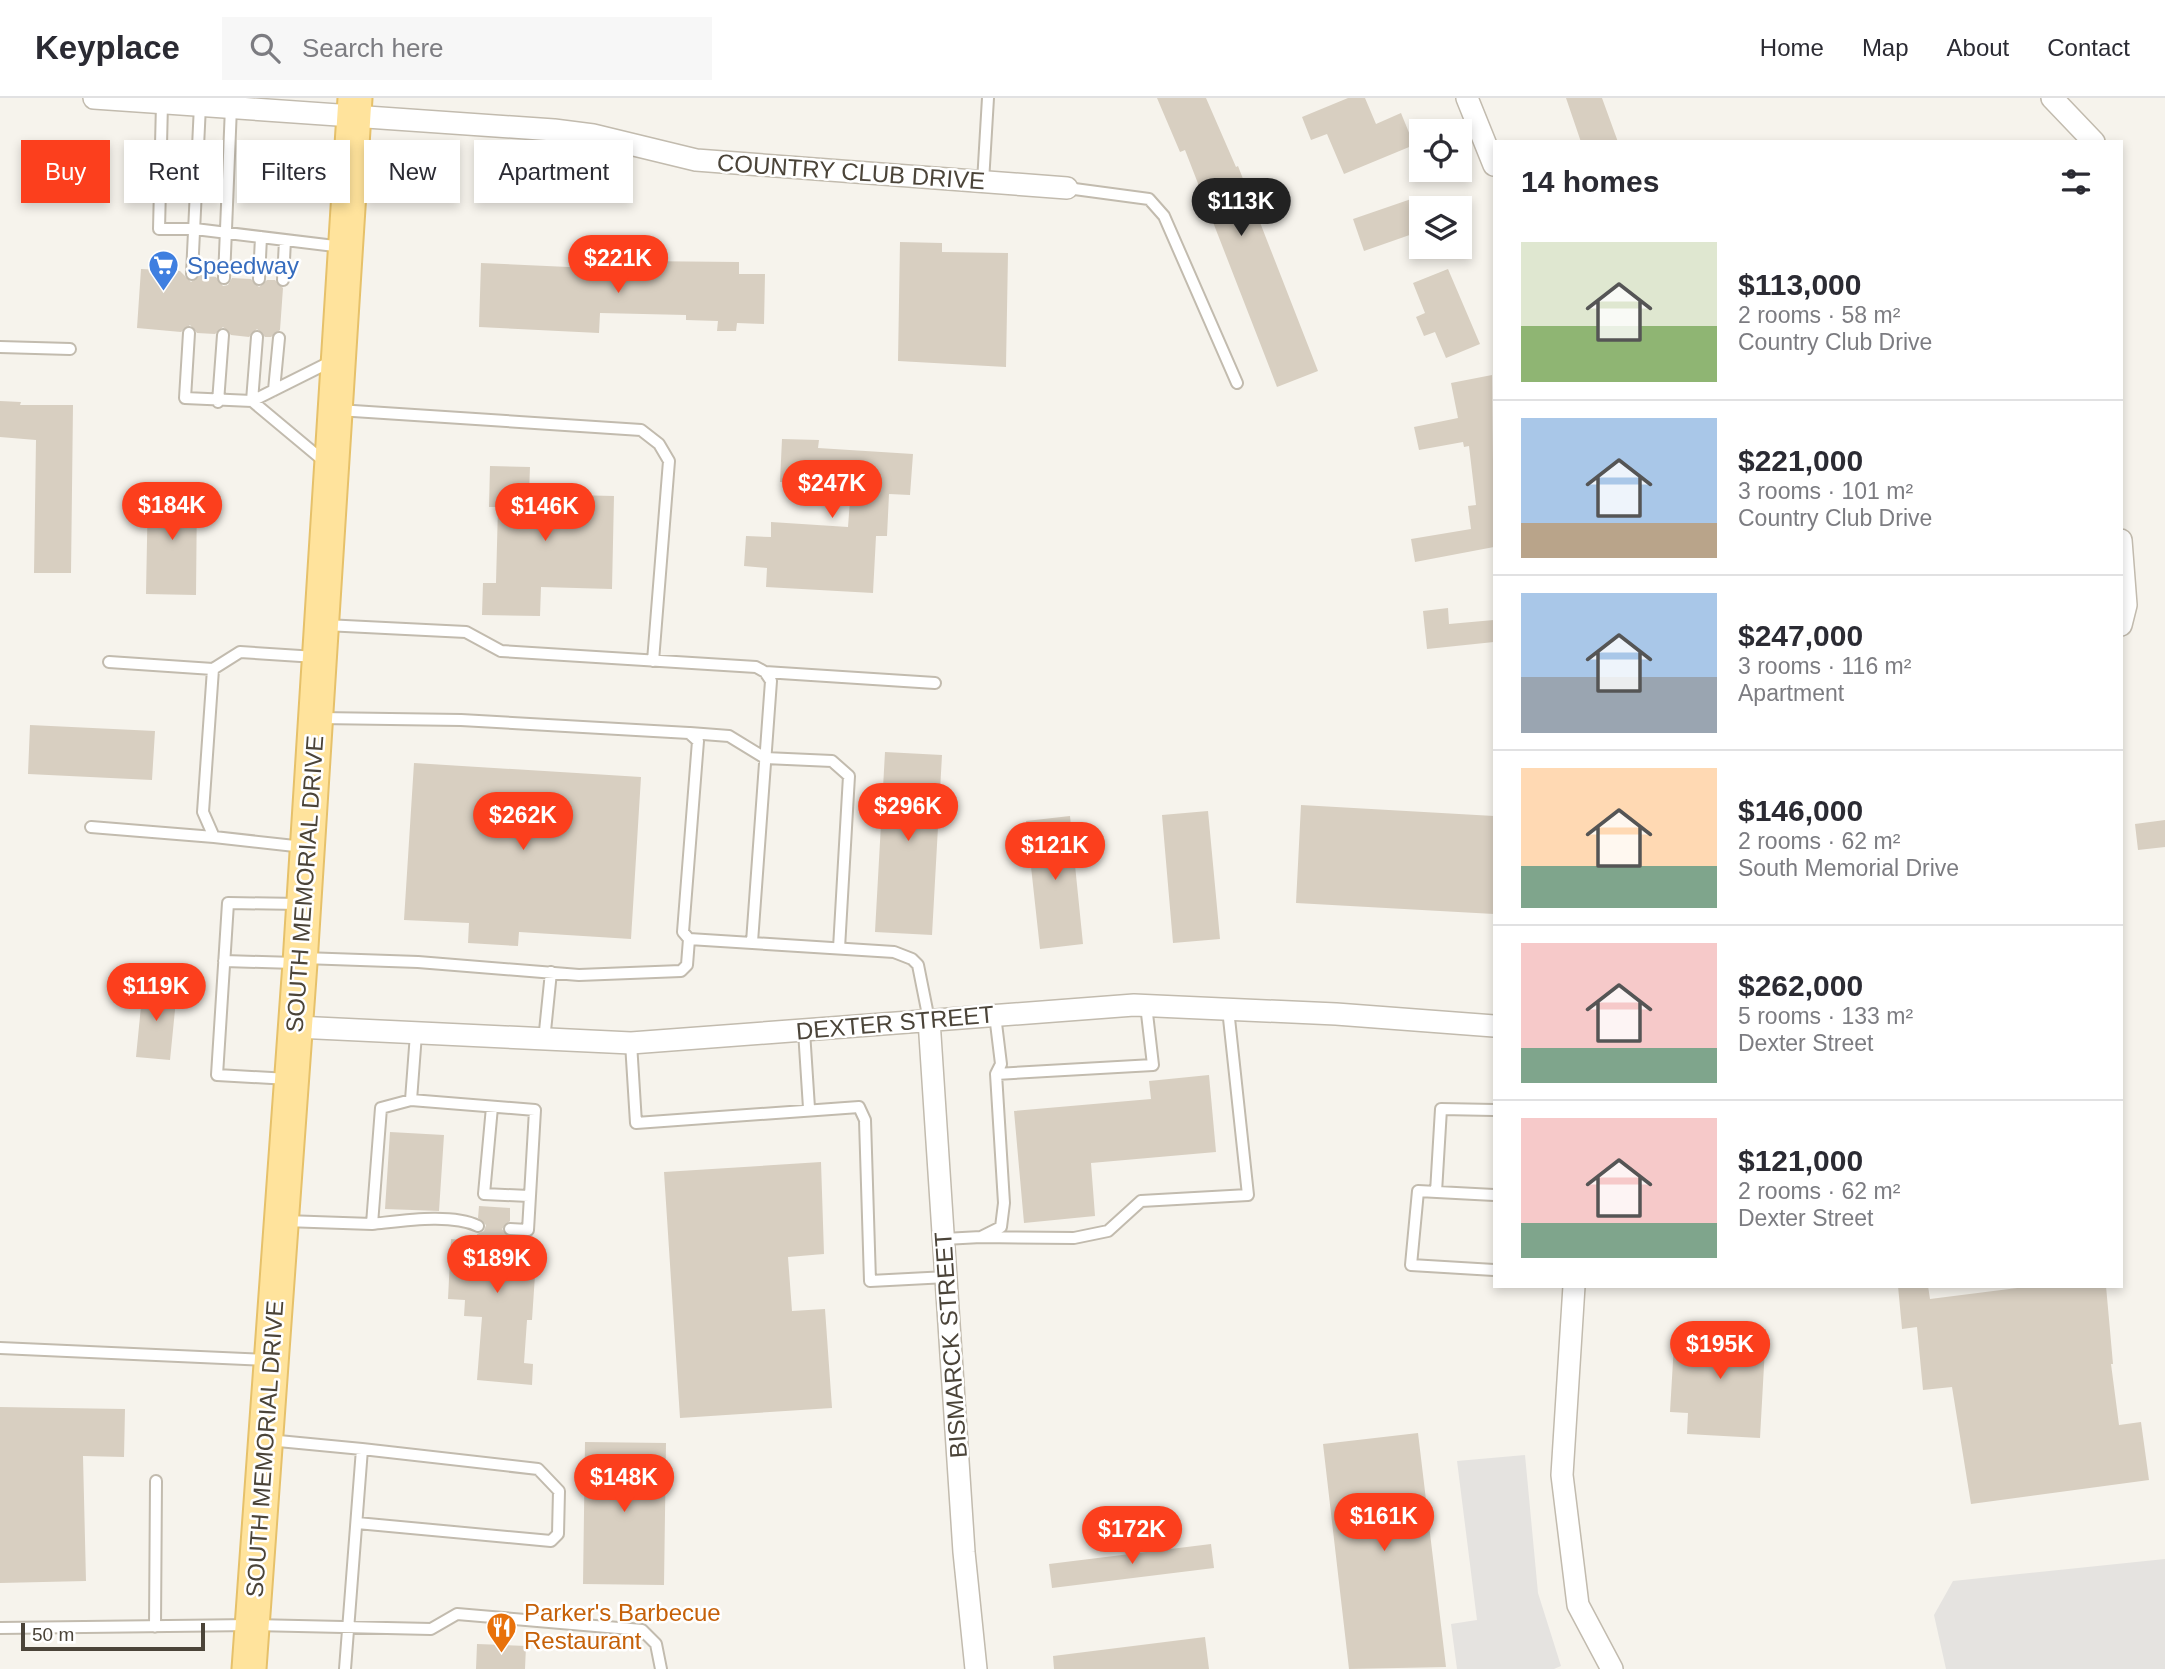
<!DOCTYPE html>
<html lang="en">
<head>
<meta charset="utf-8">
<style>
  body { margin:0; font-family:Helvetica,sans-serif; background:#f7f7f7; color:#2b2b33; height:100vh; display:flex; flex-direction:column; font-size:26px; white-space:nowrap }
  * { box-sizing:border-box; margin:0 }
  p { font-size:23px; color:#7c7c81 }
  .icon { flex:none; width:38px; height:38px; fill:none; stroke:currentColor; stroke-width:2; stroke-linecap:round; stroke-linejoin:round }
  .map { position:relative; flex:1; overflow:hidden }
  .details { position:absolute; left:1493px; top:42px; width:630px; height:1148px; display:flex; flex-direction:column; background:#fff; border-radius:0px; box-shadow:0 4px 10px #0003 }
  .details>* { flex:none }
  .hud { position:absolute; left:21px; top:42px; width:665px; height:63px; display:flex; gap:14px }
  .controls { position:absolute; left:1409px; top:21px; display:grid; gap:14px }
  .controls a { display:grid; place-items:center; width:63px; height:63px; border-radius:0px; background:#fff; box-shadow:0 4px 10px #0003; font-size:35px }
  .scale { position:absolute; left:21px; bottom:18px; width:184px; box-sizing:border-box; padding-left:7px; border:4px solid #4b4439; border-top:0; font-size:19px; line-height:24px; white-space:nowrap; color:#4b4439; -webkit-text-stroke:5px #fff; paint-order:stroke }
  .price { position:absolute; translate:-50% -60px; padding:0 16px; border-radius:24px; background:#fc3f1d; color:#fff; font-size:23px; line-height:46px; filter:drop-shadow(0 2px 4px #0008) }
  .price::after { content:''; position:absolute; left:50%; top:42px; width:21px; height:16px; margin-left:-10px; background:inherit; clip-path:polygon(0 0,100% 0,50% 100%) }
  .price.selected { background:#222; color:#fff }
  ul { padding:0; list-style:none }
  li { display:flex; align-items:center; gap:21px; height:175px; padding:0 28px }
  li+li { border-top:2px solid #e1e1e2 }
  li span { display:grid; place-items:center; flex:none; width:196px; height:140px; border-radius:0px; color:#555 }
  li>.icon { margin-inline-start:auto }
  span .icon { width:84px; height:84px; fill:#fffc; stroke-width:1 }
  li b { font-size:30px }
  h2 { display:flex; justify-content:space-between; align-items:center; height:84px; padding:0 28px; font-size:30px }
  .tag { padding:0 24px; border-radius:0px; background:#fff; box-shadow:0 4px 10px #0003; font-size:24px; line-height:63px }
  .tag.selected { background:#fc3f1d; color:#fff }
  header { display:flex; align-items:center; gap:42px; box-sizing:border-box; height:98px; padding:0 35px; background:#fff; border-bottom:2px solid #e1e1e2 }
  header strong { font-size:33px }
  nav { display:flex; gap:38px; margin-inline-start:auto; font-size:24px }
  .search { width:490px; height:63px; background:#f7f7f7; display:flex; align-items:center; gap:18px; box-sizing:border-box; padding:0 24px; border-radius:0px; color:#7c7c81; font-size:26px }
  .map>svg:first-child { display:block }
  .parking { fill:#e5e3e0 }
  .building { fill:#d8cfc1 }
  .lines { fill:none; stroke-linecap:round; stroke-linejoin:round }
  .lane-casing { stroke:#c2bbae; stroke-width:14 }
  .street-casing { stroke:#c2bbae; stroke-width:24 }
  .primary-casing { stroke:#e6c16a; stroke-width:37 }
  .lane { stroke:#fff; stroke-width:10 }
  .street { stroke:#fff; stroke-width:21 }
  .primary { stroke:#ffe39c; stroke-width:33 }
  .labels { text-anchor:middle; stroke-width:5; stroke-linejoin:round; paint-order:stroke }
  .street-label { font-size:24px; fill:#4b4439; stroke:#fff }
  .shop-label { font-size:24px; fill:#366cbe; stroke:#fff; text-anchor:start }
  .food-label { font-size:24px; fill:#c56008; stroke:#fff; text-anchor:start }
</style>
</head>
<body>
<header>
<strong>Keyplace</strong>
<div class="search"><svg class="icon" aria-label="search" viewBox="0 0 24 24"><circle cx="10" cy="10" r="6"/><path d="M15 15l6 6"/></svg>Search here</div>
<nav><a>Home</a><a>Map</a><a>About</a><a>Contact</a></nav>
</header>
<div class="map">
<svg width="2165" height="1571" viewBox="0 0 2165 1571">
  <rect width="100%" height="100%" fill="#f6f3ec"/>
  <path class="parking" d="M 1525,1357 L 1538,1495 L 1561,1568 L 1554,1571 L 1457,1571 L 1451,1526 L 1477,1522 L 1457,1363 Z
    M 2165,1461 L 2165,1571 L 1946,1571 L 1934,1517 L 1953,1483 Z"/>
  <path class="building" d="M 1157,0 L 1206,0 L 1236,69 L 1238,68 L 1318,273 L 1277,289 L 1185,52 L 1180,54 Z
    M 1348,0 L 1365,0 L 1376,26 L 1401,15 L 1414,47 L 1344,76 L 1327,36 L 1311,42 L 1302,19 Z
    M 1566,0 L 1602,0 L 1618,44 L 1581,44 Z
    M 1417,99 L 1421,112 L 1421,133 L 1364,153 L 1353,121 Z
    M 900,144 L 942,145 L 942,154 L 1008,155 L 1006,269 L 898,263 Z
    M 635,163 L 739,164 L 739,176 L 765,176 L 764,226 L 737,225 L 736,233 L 717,233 L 718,223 L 686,222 L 686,217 L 600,215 L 599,235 L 479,229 L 481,165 L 635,172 Z
    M 141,171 L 180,173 L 191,184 L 200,177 L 216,179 L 223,188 L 228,187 L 232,180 L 251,181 L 259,189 L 267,182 L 275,182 L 283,190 L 280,232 L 271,239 L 265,239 L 257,231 L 249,239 L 231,237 L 223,229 L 215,236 L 197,235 L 190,227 L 181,234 L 137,230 Z
    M 1448,171 L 1480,246 L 1446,260 L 1435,234 L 1424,238 L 1416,219 L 1425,215 L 1413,185 Z
    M 1492,277 L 1494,449 L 1415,464 L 1411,441 L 1471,431 L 1468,408 L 1476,407 L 1469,348 L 1464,349 L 1463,344 L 1419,352 L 1414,329 L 1458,320 L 1451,285 Z
    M 0,303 L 21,304 L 20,307 L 73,307 L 71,475 L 34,475 L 36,342 L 0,339 Z
    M 782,341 L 819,342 L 818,350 L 913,356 L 910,397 L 889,396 L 887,438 L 876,438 L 873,495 L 766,489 L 767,470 L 744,468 L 746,438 L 771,439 L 771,424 L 848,429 L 851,389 L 780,384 Z
    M 490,368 L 530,369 L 529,396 L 614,398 L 612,491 L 541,489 L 540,518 L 482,517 L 483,485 L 496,485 L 498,409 L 489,409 Z
    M 148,391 L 197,392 L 196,497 L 146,496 Z
    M 1448,510 L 1449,526 L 1494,522 L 1494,544 L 1427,551 L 1423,513 Z
    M 30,627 L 155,633 L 152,682 L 28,676 Z
    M 885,654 L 942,657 L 932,837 L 875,834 Z
    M 414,665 L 641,679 L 631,841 L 519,834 L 518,848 L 468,845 L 469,825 L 404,822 Z
    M 1301,707 L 1494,718 L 1494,816 L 1296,805 Z
    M 1208,713 L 1220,841 L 1173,845 L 1162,717 Z
    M 1070,718 L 1083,846 L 1040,851 L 1026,723 Z
    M 2165,722 L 2165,749 L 2138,752 L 2135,726 Z
    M 143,888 L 177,892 L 170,962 L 136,959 Z
    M 1209,977 L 1216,1054 L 1091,1065 L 1095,1118 L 1024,1125 L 1014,1013 L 1151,1001 L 1149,983 Z
    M 390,1034 L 444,1037 L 439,1113 L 385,1111 Z
    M 821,1064 L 824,1156 L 788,1159 L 792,1213 L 825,1211 L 832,1310 L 680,1320 L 664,1074 Z
    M 479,1108 L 510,1110 L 510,1123 L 502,1131 L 509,1139 L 509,1146 L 537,1147 L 532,1222 L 527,1222 L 524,1265 L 533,1266 L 532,1287 L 477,1282 L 482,1219 L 464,1218 L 465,1202 L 448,1201 L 451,1141 L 476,1143 L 477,1136 L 484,1133 L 486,1127 L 478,1120 Z
    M 1898,1188 L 1928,1188 L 1930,1201 L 2033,1188 L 2106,1188 L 2113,1266 L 2111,1266 L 2119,1327 L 2141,1324 L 2149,1382 L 1971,1406 L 1952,1289 L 1923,1292 L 1917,1229 L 1902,1231 Z
    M 1694,1228 L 1766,1231 L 1760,1340 L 1687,1336 L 1688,1315 L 1670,1314 L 1674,1246 L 1693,1247 Z
    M 0,1309 L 125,1311 L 124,1359 L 83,1358 L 86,1483 L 0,1485 Z
    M 1418,1335 L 1446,1569 L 1349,1571 L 1323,1346 Z
    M 585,1344 L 666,1345 L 664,1487 L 583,1486 Z
    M 1211,1446 L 1214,1470 L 1052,1490 L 1049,1466 Z
    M 1205,1539 L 1209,1571 L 1054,1571 L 1053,1558 Z
    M 477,1546 L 526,1548 L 525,1571 L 476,1571 Z"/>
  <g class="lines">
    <defs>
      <path id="lane" d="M 162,5 L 159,131 L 195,131 L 343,149
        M 983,84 L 988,0
        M 1067,90 L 1149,101 L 1164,118 L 1237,285
        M 192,176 L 200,7
        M 224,180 L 231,9
        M 259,181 L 261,139
        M 283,182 L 285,142
        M 189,235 L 185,300 L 252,303 L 332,263
        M 257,239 L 252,303 L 325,364
        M 0,249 L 70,251
        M 274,292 L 279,240
        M 218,304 L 223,237
        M 338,312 L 641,332 L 659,346 L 669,363 L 653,563
        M 325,527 L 466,534 L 501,553 L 756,569 L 765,574 L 771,583 L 752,844
        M 109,564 L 213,571
        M 765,574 L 935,585
        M 319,620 L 461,622 L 689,635 L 698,643 L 683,834 L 689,841 L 894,854 L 912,861 L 918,867 L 929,922
        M 690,635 L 729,638 L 765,660 L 832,663 L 849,678 L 839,850
        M 91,729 L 214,739
        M 304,749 L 214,739 L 203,714 L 213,571 L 240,554 L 316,559
        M 303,860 L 418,864 L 579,877 L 681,873 L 687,867 L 689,841
        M 224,863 L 295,865
        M 804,933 L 809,1010
        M 544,943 L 551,874
        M 631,945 L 636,1025 L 859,1009 L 865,1022 L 870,1183 L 947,1179
        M 996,976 L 1153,967 L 1146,907
        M 289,981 L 217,977 L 228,805 L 301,806
        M 411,1002 L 416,936
        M 492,1009 L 484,1096 L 529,1098
        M 1436,1094 L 1441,1011 L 1494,1012
        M 1494,1097 L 1418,1093 L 1411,1167 L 1494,1172
        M 285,1123 L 372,1126 L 381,1010 L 411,1002 L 535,1012 L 528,1132 L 510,1131
        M 372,1126 C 402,1123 451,1115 478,1128
        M 981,1139 L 1074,1140 L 1108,1133 L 1141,1103 L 1248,1097 L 1228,911
        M 944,1141 L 981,1139 L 1001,1129 L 1004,1105 L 996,976 L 1001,966 L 995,917
        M 0,1250 L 269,1262
        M 268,1342 L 362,1351 L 345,1571
        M 357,1425 L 551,1443 L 558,1436 L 559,1393 L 538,1371 L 362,1351
        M 155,1529 L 156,1383
        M 0,1530 L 252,1527 L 431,1531 L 457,1516 L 642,1532 L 656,1546 L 661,1571"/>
      <path id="street" d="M 94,0 L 554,32 L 593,37 L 696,62 L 1067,90
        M 1467,0 L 1494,67
        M 2052,0 L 2094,44
        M 2121,442 L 2126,507 L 2121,527
        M 929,922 L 964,1454 L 976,1571
        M 296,929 L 631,945 L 1134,907 L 1336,916 L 1494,928
        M 1574,1188 L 1562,1377 L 1578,1507 L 1612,1571"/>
      <path id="primary" d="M 249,1571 L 300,865 L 355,0"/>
    </defs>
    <use href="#lane" class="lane-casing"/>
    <use href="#street" class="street-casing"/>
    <use href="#primary" class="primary-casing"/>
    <use href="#lane" class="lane"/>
    <use href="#street" class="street"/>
    <use href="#primary" class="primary"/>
  </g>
  <defs>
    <symbol id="supermarket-pin" viewBox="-11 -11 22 30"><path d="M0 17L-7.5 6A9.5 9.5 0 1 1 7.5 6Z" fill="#3f7fe0" stroke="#fff"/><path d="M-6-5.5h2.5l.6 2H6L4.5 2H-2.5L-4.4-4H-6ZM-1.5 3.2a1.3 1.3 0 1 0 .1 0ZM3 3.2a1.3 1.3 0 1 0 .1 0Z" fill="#fff"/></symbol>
    <symbol id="restaurant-pin" viewBox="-11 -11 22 30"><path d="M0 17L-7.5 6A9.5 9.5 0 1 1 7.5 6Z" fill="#e8710a" stroke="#fff"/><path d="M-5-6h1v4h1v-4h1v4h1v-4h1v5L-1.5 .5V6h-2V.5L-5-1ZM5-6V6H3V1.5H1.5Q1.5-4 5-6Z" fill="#fff"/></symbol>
  </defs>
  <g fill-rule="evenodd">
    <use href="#supermarket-pin" x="146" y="150" width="35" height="47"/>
    <use href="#restaurant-pin" x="484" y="1512" width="35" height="47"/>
  </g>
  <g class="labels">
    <g class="street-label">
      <text transform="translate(851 74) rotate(4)" y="8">COUNTRY CLUB DRIVE</text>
      <text transform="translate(305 786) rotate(-86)" y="8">SOUTH MEMORIAL DRIVE</text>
      <text transform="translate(895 925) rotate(-5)" y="8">DEXTER STREET</text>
      <text transform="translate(951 1247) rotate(-94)" y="8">BISMARCK STREET</text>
      <text transform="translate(265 1351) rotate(-86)" y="8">SOUTH MEMORIAL DRIVE</text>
    </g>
    <g class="shop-label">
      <text x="187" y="176">Speedway</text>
    </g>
    <g class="food-label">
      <text x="524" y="1523">Parker's Barbecue<tspan x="524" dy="28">Restaurant</tspan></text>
    </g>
  </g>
</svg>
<div class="controls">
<a><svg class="icon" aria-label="locate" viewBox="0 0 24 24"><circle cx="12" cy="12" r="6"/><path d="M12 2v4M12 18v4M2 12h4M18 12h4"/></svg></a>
<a><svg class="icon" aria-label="layers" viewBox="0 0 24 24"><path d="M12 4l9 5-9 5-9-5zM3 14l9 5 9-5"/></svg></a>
</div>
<div class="scale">50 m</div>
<b class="price selected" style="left:1241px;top:140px">$113K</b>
<b class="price" style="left:618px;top:197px">$221K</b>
<b class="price" style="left:832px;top:422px">$247K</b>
<b class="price" style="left:172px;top:444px">$184K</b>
<b class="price" style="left:545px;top:445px">$146K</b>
<b class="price" style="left:908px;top:745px">$296K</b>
<b class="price" style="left:523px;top:754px">$262K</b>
<b class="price" style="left:1055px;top:784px">$121K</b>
<b class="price" style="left:156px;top:925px">$119K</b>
<b class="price" style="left:497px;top:1197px">$189K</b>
<b class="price" style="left:1720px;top:1283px">$195K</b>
<b class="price" style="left:624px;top:1416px">$148K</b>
<b class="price" style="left:1384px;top:1455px">$161K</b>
<b class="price" style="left:1132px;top:1468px">$172K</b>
<div class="hud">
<a class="tag selected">Buy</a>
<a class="tag">Rent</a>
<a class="tag">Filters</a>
<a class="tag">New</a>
<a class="tag">Apartment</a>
</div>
<section class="details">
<h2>14 homes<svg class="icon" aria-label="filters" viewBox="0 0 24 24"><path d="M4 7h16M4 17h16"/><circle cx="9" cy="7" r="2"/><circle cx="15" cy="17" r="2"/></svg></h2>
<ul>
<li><span style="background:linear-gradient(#dfe7d0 60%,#8fb573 0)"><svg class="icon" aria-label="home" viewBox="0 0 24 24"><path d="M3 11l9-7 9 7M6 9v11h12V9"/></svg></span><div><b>$113,000</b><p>2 rooms · 58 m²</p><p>Country Club Drive</p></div></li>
<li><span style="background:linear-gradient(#a9c7e8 75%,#b9a48a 0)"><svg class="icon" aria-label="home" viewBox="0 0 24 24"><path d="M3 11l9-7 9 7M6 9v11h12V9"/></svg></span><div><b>$221,000</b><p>3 rooms · 101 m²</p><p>Country Club Drive</p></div></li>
<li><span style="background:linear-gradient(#a9c7e8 60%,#9aa5b1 0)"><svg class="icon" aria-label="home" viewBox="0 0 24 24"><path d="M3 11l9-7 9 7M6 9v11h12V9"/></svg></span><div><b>$247,000</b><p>3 rooms · 116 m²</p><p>Apartment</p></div></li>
<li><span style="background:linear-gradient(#ffd9b3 70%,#7fa58c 0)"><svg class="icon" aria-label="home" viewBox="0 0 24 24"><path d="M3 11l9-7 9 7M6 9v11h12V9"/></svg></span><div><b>$146,000</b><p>2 rooms · 62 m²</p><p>South Memorial Drive</p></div></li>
<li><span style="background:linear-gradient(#f6c9c9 75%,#7fa58c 0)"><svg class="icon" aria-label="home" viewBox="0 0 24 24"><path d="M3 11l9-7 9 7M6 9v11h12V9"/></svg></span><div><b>$262,000</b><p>5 rooms · 133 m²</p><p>Dexter Street</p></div></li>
<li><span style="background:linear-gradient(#f6c9c9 75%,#7fa58c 0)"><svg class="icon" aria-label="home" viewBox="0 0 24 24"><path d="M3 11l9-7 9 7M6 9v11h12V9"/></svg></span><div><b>$121,000</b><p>2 rooms · 62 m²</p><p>Dexter Street</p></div></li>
</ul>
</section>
</div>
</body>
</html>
